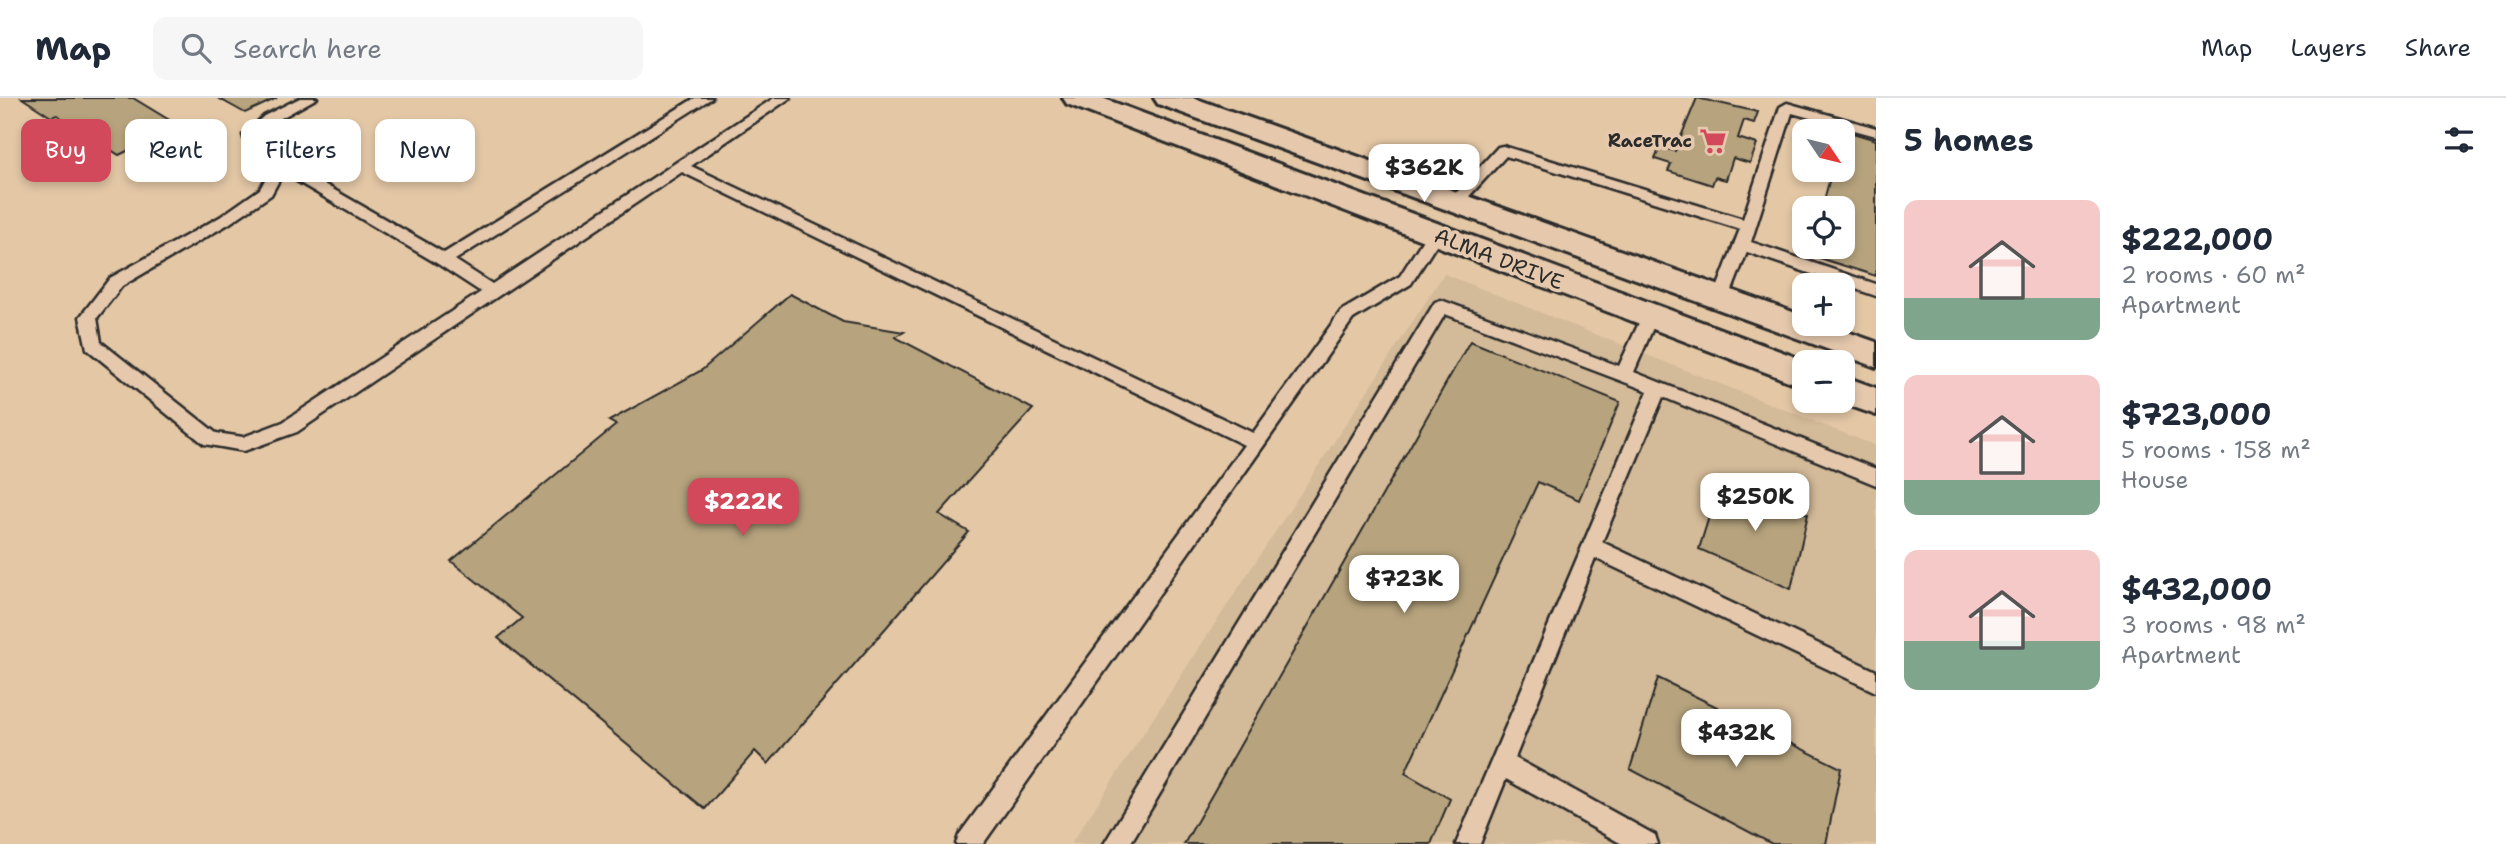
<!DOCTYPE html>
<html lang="en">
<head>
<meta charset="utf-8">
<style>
  body { margin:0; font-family:"Shantell Sans",sans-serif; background:#f6f6f7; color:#1f2937; height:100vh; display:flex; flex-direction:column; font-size:26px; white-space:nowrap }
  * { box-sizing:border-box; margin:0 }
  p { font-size:23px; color:#747a83 }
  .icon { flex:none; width:38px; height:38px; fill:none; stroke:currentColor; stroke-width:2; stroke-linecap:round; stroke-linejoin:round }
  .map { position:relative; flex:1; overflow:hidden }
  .details { display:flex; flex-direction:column; background:#fff; width:630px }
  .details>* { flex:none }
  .hud { position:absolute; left:21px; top:21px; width:665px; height:63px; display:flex; gap:14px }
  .needle { width:46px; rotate:125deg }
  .controls { position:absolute; left:1792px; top:21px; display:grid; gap:14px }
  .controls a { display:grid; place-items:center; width:63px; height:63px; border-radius:14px; background:#fff; box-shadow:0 4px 10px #0003; font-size:35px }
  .price { position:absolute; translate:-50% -60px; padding:0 16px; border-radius:14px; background:#fff; color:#222; font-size:23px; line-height:46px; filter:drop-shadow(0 2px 4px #0008) }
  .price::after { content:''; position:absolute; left:50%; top:42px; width:21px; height:16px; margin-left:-10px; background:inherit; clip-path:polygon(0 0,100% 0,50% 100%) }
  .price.active { background:#d1495b; color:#fff }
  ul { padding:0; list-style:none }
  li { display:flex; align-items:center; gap:21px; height:175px; padding:0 28px }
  li span { display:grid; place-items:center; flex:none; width:196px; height:140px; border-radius:14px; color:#555 }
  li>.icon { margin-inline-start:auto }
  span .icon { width:84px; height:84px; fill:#fffc; stroke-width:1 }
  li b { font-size:30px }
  h2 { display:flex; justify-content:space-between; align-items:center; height:84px; padding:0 28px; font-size:30px }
  .chip { padding:0 24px; border-radius:14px; background:#fff; box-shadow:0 4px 10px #0003; font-size:24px; line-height:63px }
  .chip.active { background:#d1495b; color:#fff }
  header { display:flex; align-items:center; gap:42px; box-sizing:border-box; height:98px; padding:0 35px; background:#fff; border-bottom:2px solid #e0e1e3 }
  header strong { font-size:33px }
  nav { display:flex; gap:38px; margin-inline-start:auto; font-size:24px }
  .search { width:490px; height:63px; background:#f6f6f7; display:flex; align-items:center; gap:18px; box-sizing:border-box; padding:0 24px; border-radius:14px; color:#747a83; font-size:26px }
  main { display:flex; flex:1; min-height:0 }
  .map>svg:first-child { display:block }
  .built { fill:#d3ba98 }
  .building { fill:#b7a47e; stroke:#2b2b2b; stroke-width:2 }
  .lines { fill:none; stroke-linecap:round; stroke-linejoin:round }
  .service-casing { stroke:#2b2b2b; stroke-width:5 }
  .secondary-casing { stroke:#2b2b2b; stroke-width:6 }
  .service { fill:#e6c9ad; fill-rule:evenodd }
  .secondary { fill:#e6c9ad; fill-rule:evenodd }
  .labels { text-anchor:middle; stroke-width:7; stroke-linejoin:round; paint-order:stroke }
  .far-poi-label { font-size:18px; font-weight:bold; fill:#2b2b2b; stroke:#e6c9ad; text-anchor:end }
  .street-label { font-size:21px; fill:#2b2b2b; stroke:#e6c9ad }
</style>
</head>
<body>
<header>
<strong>Map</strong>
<div class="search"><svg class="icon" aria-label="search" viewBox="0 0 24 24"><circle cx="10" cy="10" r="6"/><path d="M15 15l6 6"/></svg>Search here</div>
<nav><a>Map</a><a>Layers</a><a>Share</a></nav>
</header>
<main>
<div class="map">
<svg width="1876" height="746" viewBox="0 0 1876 746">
  <rect width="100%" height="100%" fill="#e4c8a6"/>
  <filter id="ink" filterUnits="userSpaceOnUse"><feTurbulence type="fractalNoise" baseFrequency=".0143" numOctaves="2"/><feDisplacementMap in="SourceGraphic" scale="14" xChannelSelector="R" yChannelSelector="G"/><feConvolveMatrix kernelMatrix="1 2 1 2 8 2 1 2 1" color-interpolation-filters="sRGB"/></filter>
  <g filter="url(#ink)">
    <path class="built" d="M 1444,176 L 1876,348 L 1876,746 L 1071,746 Z"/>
    <path class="building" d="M 22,0 L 133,0 L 179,28 L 119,57 L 57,17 L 51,19 Z
      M 218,0 L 277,0 L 245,15 Z
      M 1697,0 L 1758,14 L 1754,25 L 1744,22 L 1738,40 L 1757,46 L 1750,65 L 1733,60 L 1726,82 L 1715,79 L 1712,87 L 1668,73 L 1671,66 L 1655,61 L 1660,49 L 1675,53 Z
      M 1843,32 L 1876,42 L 1876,178 L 1810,157 L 1812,149 L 1843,149 L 1843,110 L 1822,110 L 1832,72 L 1843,72 Z
      M 790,196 L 843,224 L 904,234 L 895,239 L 1033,311 L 939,416 L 969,434 L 768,666 L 755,653 L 705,711 L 498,540 L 522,520 L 451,463 L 616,327 L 609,323 L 702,272 Z
      M 1470,243 L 1620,304 L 1579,402 L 1538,384 L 1405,675 L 1450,701 L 1431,746 L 1184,746 Z
      M 1721,380 L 1808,416 L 1791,491 L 1699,451 Z
      M 1658,580 L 1841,670 L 1826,746 L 1772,746 L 1630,671 Z"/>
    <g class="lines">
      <defs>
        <path id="service" d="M 300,0 L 317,0 L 274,24 L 257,38 L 261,50 L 444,155 L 695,0 L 712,0 L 455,162 L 492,186 L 774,0 L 790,0 L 691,68 L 1253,335 L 1341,213 L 1400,178 L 1429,132 L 1441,132 L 1443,136 L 1411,186 L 1353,221 L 983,746 L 956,746 L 959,737 L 1244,347 L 682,74 L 297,334 L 244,353 L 204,346 L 87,251 L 80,219 L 110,180 L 220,119 L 260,91 L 272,69 L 249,55 L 243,37 L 264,18 ZM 283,75 L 438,166 L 481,194 L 283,324 L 243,339 L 216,335 L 101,244 L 97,220 L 122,188 L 230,125 L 271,97 Z
          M 1787,5 L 1876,30 L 1876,38 L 1792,15 L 1751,144 L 1876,186 L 1876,198 L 1747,154 L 1727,205 L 1715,205 L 1713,201 L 1740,131 L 1506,58 L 1461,107 L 1451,107 L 1448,104 L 1498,49 L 1503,48 L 1743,121 L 1780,9 Z
          M 1441,202 L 1619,268 L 1644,214 L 1656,214 L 1658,218 L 1634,274 L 1876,371 L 1876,387 L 1663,299 L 1602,444 L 1876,573 L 1876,594 L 1595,460 L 1515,660 L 1655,737 L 1658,746 L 1622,746 L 1506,681 L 1480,746 L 1456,746 L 1648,293 L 1445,216 L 1130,746 L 1104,746 L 1435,204 Z"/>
        <path id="secondary" d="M 1063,0 L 1102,0 L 1809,264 L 1804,264 L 1804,289 L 1067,6 Z
          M 1154,0 L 1194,0 L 1804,218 L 1804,226 L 1825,226 L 1876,244 L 1876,269 L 1158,6 Z
          M 1843,278 L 1876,290 L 1876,317 L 1836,303 L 1843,303 Z"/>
      </defs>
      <use href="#service" class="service-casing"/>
      <use href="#secondary" class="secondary-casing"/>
      <use href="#service" class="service"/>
      <use href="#secondary" class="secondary"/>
    </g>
  </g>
  <defs>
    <symbol id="supermarket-bare" viewBox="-9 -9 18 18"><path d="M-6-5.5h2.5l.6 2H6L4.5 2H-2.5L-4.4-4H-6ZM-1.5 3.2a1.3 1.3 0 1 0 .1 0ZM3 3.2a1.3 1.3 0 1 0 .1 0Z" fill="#d1495b" stroke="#e6c9ad" stroke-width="2.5" paint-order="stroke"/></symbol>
  </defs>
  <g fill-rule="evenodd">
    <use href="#supermarket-bare" x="1694" y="24" width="38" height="38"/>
  </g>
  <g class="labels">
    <g class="far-poi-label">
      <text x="1692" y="49">RaceTrac</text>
    </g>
    <g class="street-label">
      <text transform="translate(1499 161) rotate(21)" y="7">ALMA DRIVE</text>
    </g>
  </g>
</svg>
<div class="controls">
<a><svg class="needle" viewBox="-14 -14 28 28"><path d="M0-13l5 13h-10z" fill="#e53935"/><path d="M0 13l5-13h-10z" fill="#747a83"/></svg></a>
<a><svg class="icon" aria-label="locate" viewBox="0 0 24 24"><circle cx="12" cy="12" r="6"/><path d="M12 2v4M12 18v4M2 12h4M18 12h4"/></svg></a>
<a>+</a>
<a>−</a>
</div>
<b class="price" style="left:1424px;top:106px">$362K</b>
<b class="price" style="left:1755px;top:435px">$250K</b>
<b class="price active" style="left:743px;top:440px">$222K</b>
<b class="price" style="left:1404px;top:517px">$723K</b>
<b class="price" style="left:1736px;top:671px">$432K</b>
<div class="hud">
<a class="chip active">Buy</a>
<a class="chip">Rent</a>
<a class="chip">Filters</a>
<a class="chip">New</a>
</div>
</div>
<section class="details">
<h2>5 homes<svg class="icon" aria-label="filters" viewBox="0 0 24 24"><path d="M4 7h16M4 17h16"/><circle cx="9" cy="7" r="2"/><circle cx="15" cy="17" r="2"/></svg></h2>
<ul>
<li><span style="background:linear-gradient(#f6c9c9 70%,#7fa58c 0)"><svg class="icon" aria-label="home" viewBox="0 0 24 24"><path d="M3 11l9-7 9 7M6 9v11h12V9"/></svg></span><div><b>$222,000</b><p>2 rooms · 60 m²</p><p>Apartment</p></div></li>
<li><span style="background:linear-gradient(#f6c9c9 75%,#7fa58c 0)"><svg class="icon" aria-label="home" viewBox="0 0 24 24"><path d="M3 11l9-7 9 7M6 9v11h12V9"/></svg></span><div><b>$723,000</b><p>5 rooms · 158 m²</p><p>House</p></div></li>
<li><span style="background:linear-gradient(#f6c9c9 65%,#7fa58c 0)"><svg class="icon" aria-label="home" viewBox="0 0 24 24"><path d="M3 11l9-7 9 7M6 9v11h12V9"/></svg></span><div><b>$432,000</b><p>3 rooms · 98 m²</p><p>Apartment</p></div></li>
</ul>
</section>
</main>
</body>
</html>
